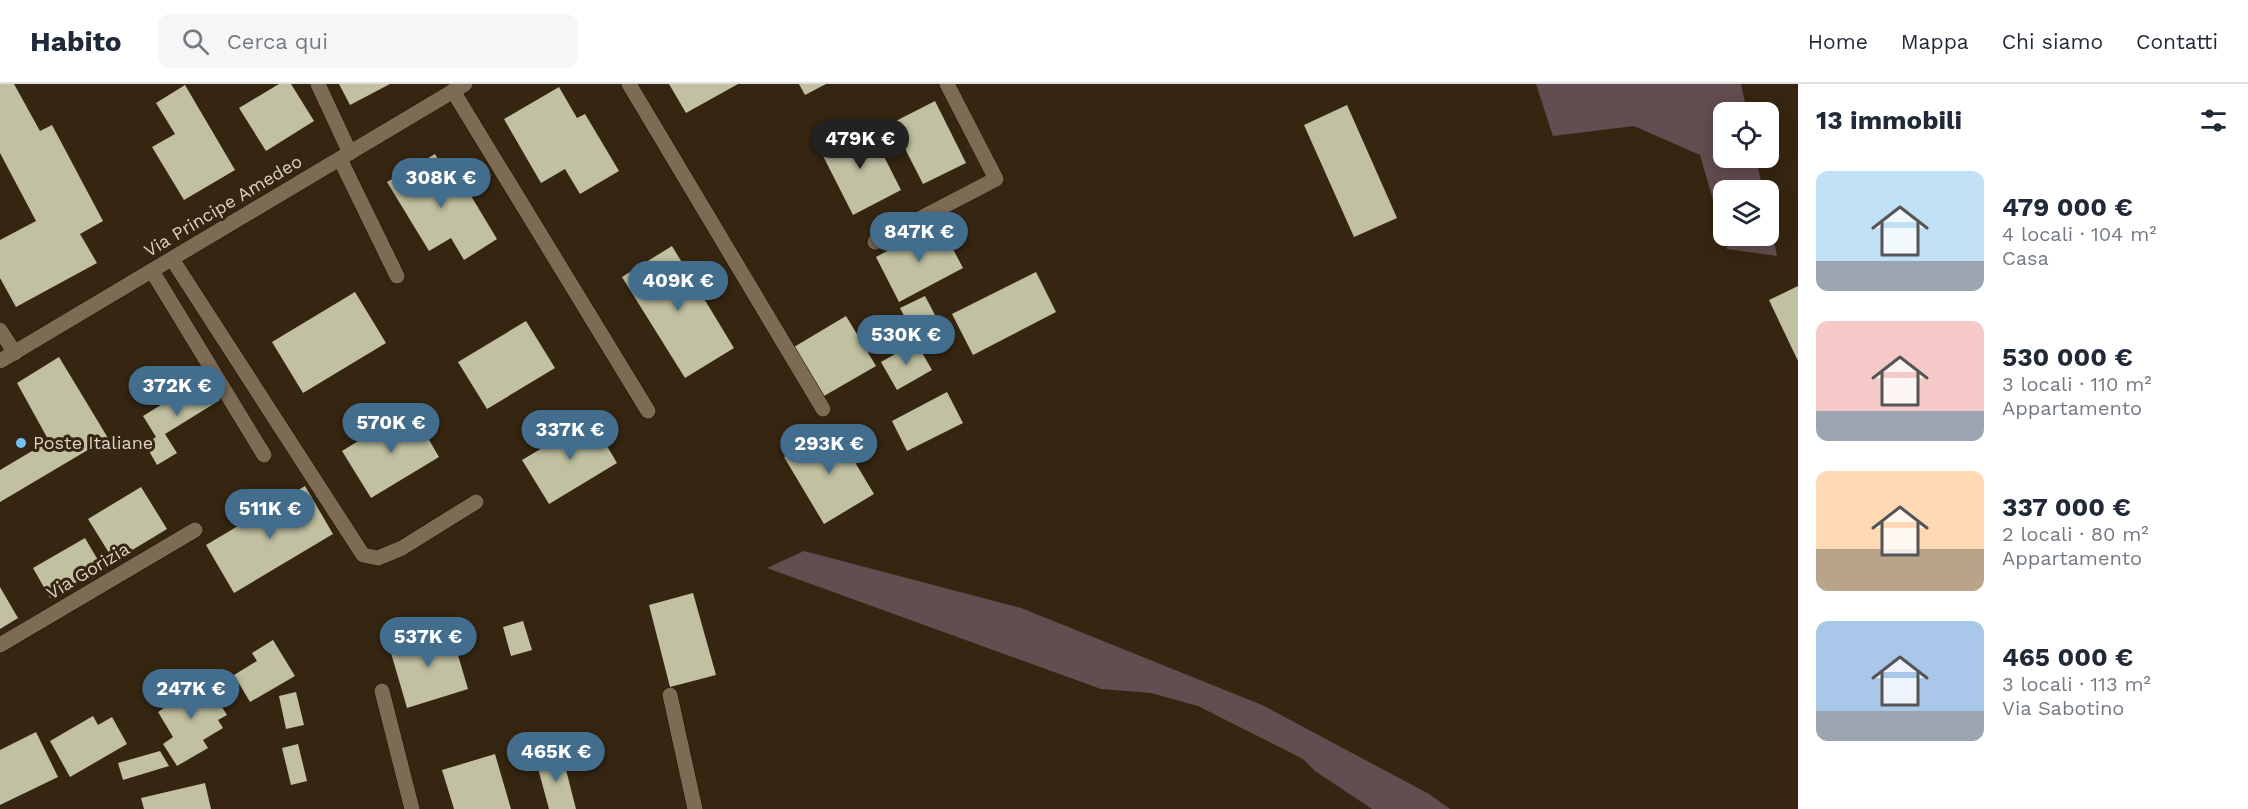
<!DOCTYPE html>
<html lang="it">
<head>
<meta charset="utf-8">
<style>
  body { margin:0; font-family:"Work Sans",sans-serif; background:#f6f6f7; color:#1f2937; height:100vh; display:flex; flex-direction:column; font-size:22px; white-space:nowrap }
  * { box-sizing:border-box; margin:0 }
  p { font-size:20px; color:#747a83 }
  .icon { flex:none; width:33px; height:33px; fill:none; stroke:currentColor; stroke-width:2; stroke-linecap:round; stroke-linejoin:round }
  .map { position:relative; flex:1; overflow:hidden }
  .details { display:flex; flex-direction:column; background:#fff; width:450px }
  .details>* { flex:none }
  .controls { position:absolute; left:1713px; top:18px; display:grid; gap:12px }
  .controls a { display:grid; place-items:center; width:66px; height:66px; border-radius:12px; background:#fff; box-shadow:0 3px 15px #0003; font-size:30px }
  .price { position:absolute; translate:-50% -51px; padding:0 14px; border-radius:21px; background:#436d8c; color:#fff; font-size:20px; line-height:39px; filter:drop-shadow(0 2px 3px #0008) }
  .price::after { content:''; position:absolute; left:50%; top:36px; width:18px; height:14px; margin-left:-9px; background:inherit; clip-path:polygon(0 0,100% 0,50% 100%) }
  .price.current { background:#222; color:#fff }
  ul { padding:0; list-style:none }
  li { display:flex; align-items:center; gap:18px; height:150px; padding:0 18px }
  li span { display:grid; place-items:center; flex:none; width:168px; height:120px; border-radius:12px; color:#555 }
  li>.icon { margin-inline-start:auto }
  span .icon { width:72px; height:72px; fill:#fffc; stroke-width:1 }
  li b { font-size:26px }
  h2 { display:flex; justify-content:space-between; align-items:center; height:72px; padding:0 18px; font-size:26px }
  header { display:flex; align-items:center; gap:36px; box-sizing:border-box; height:84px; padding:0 30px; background:#fff; border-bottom:2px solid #e0e1e3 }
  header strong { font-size:28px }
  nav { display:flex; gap:33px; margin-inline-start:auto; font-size:21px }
  .search { width:420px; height:54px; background:#f6f6f7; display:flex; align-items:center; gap:15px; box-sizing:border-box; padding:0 21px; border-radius:12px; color:#747a83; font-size:22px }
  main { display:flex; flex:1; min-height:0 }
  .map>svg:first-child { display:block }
  .green { fill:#624d50 }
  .building { fill:#c1c0a1 }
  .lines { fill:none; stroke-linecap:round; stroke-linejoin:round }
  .lane-casing { stroke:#1d0f00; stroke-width:16 }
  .street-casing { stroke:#1d0f00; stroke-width:16 }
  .lane { stroke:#7e6b54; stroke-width:15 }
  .street { stroke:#7e6b54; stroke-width:15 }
  .poi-dot { fill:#70c1f4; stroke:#362611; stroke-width:2 }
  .labels { text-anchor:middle; stroke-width:6; stroke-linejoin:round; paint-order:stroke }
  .street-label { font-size:18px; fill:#dcd2c5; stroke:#362611 }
  .poi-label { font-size:18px; fill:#dcd2c5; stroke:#362611; text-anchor:start }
</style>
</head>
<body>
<header>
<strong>Habito</strong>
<div class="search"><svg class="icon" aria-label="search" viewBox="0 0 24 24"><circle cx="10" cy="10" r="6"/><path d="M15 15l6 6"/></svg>Cerca qui</div>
<nav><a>Home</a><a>Mappa</a><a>Chi siamo</a><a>Contatti</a></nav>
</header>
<main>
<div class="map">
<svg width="1798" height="725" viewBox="0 0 1798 725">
  <rect width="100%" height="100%" fill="#362611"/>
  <path class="green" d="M 1536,0 L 1741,0 L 1747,28 L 1724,28 L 1724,74 L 1756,74 L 1763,106 L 1724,106 L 1724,152 L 1768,152 L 1769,132 L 1777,172 L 1727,165 L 1700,71 L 1634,42 L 1553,52 Z
    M 804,467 L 1021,524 L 1262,621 L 1429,710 L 1450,725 L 1372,725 L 1315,687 L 1303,675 L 1198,622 L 1151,609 L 1101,605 L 767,484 Z"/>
  <path class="building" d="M 0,0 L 14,0 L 40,47 L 52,41 L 103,137 L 80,150 L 97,179 L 16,223 L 0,194 L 0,156 L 36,137 L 0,69 Z
    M 279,0 L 291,0 L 314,37 L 266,67 L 239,24 Z
    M 339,0 L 390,0 L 350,21 Z
    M 669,0 L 738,0 L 686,29 Z
    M 799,0 L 826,0 L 805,11 Z
    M 185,1 L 235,86 L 184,116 L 152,63 L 175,50 L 156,19 Z
    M 559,3 L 577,34 L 585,30 L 619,87 L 580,110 L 565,85 L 541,99 L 504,35 Z
    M 935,17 L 966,79 L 923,100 L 892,39 Z
    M 1347,21 L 1397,134 L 1354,153 L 1304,41 Z
    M 868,41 L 901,106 L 853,131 L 820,66 Z
    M 435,70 L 454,102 L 462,97 L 497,155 L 464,176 L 451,154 L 429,167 L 387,98 Z
    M 939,139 L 963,184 L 899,218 L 876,173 Z
    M 672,162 L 734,264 L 685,294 L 622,193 Z
    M 1036,188 L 1056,228 L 973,271 L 952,230 Z
    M 1798,202 L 1798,277 L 1769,216 Z
    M 355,208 L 386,259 L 303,309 L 272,258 Z
    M 925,212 L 945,250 L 920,262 L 900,224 Z
    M 846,232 L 876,282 L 824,312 L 794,263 Z
    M 526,237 L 555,284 L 487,325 L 458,278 Z
    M 916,258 L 932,286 L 897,306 L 881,278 Z
    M 59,273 L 108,354 L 0,418 L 0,386 L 49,357 L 17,299 Z
    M 206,293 L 220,316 L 165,350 L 177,369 L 157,381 L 145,360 L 156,353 L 143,332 Z
    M 947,308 L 963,339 L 907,367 L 892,337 Z
    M 411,325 L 439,373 L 371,414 L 342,367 Z
    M 591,335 L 617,379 L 549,420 L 522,376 Z
    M 834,343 L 874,410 L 824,440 L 784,373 Z
    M 305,402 L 333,450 L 234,509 L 206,461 Z
    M 141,403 L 167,445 L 114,477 L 88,435 Z
    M 85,454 L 102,483 L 50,514 L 33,484 Z
    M 0,503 L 18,534 L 0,545 Z
    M 693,509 L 716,591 L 670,603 L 649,521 Z
    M 523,537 L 532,566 L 511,572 L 503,543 Z
    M 450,544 L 468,605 L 407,624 L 389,562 Z
    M 273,556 L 295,592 L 250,618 L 234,591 L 257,577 L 252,569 Z
    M 204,595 L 227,631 L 218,636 L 223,644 L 203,656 L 208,664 L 177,682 L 163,660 L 173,653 L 158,628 L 174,617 L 168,607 L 184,598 L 188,605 Z
    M 296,608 L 304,641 L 286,645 L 279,612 Z
    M 93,632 L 98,641 L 112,633 L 127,660 L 70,693 L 50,657 Z
    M 36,648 L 58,693 L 0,721 L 0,666 Z
    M 298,660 L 307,697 L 291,701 L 282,664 Z
    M 160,667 L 169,682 L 123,696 L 118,679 Z
    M 495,670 L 511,725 L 454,725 L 442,686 Z
    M 562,670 L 576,725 L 549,725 L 536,677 Z
    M 205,699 L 211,725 L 144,725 L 141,714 Z"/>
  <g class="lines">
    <defs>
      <path id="lane" d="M 629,0 L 823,325
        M 453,7 L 648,327
        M 340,75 L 397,192
        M 875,158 L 996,95 L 947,0
        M 172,175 L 363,471 L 378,474 L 402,464 L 476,418
        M 152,187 L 264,371
        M 0,246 L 15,269
        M 670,611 L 695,725"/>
      <path id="street" d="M 318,0 L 350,69
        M 0,277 L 465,0
        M 0,561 L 195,446
        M 382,607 L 412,725"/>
    </defs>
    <use href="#lane" class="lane-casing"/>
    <use href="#street" class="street-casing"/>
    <use href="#lane" class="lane"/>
    <use href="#street" class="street"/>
  </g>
  <circle class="poi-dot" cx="21" cy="359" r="6"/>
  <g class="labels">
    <g class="street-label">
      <text transform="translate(223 122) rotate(-31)" y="6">Via Principe Amedeo</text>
      <text transform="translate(88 487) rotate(-31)" y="6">Via Gorizia</text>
    </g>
    <g class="poi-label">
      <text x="33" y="365">Poste Italiane</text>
    </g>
  </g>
</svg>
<div class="controls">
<a><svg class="icon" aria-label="locate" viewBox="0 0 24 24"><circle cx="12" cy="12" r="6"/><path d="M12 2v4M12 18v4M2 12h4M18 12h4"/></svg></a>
<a><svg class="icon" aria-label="layers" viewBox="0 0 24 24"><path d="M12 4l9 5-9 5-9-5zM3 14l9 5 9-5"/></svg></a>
</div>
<b class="price current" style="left:860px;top:86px">479K €</b>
<b class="price" style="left:441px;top:125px">308K €</b>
<b class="price" style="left:919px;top:179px">847K €</b>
<b class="price" style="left:678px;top:228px">409K €</b>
<b class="price" style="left:906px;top:282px">530K €</b>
<b class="price" style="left:177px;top:333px">372K €</b>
<b class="price" style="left:391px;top:370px">570K €</b>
<b class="price" style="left:570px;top:377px">337K €</b>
<b class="price" style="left:829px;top:391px">293K €</b>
<b class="price" style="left:270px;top:456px">511K €</b>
<b class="price" style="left:428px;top:584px">537K €</b>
<b class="price" style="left:191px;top:636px">247K €</b>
<b class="price" style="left:556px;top:699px">465K €</b>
</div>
<section class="details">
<h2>13 immobili<svg class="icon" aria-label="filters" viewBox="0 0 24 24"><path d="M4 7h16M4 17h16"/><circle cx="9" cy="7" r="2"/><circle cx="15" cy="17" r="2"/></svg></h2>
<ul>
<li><span style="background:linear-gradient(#bfe0f5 75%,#9aa5b1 0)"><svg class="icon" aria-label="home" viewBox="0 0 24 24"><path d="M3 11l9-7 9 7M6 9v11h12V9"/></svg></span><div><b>479 000 €</b><p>4 locali · 104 m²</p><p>Casa</p></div></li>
<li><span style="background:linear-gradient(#f6c9c9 75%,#9aa5b1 0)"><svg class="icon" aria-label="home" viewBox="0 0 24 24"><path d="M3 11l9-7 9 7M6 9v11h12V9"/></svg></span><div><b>530 000 €</b><p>3 locali · 110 m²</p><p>Appartamento</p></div></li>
<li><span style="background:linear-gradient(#ffd9b3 65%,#b9a48a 0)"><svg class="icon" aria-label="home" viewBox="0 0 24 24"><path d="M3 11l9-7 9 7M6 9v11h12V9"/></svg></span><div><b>337 000 €</b><p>2 locali · 80 m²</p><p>Appartamento</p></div></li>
<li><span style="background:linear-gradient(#a9c7e8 75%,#9aa5b1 0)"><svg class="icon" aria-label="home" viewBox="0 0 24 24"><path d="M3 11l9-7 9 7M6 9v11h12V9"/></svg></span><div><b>465 000 €</b><p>3 locali · 113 m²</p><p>Via Sabotino</p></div></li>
</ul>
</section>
</main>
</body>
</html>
